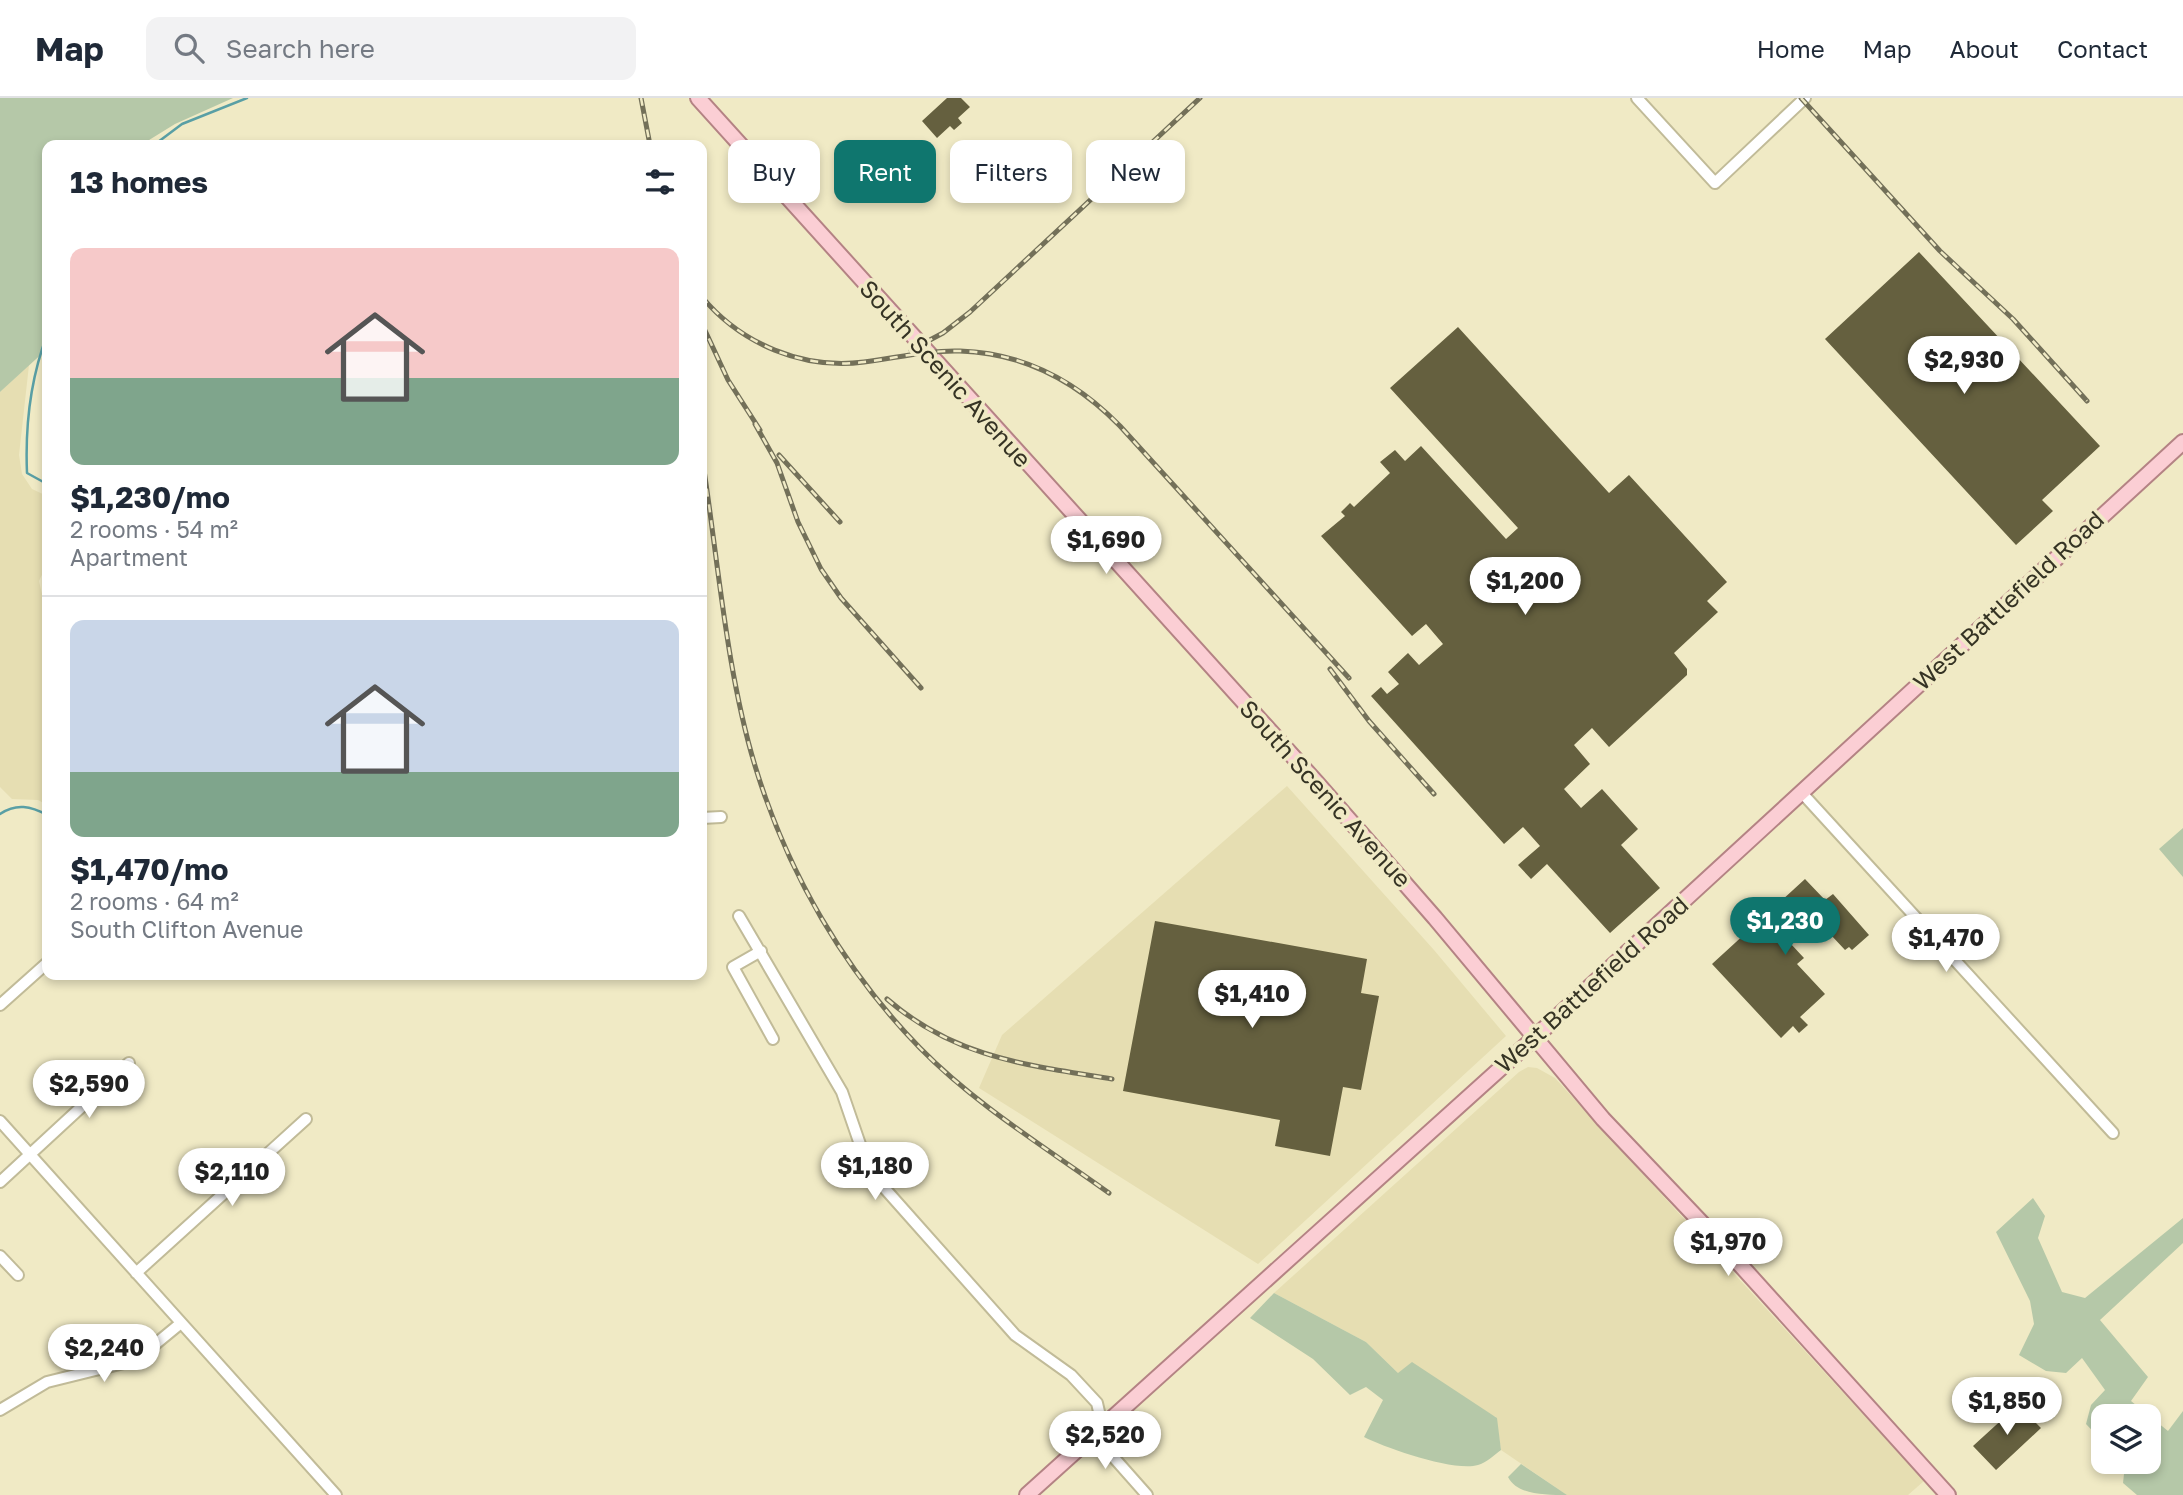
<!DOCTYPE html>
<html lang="en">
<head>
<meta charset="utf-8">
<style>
  body { margin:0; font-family:"Golos Text",sans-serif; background:#f2f2f3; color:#1f2937; height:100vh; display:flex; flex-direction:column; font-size:26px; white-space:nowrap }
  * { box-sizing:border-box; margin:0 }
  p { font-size:23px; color:#747a83 }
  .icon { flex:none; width:38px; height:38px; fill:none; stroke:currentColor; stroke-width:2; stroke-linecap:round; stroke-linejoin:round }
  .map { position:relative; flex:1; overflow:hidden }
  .drawer { position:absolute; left:42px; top:42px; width:665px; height:840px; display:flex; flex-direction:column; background:#fff; border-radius:14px; box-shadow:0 4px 10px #0003 }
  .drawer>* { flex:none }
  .banner { position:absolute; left:728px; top:42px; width:665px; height:63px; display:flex; gap:14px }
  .fabs { position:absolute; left:2091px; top:1306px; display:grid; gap:14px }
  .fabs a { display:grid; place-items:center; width:70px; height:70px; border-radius:14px; background:#fff; box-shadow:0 4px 10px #0003; font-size:35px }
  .price { position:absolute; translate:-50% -60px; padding:0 16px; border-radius:24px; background:#fff; color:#222; font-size:23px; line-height:46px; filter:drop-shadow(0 2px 4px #0008) }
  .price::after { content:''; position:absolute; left:50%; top:42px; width:21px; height:16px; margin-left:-10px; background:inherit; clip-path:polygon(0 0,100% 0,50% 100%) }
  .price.selected { background:#0f766e; color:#fff }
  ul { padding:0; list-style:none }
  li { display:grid; align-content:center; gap:14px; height:371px; padding:0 28px }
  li+li { border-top:2px solid #e0e1e3 }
  li span { display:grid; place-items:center; height:217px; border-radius:14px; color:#555 }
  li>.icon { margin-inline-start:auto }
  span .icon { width:126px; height:126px; fill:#fffc; stroke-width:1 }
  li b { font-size:30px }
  h2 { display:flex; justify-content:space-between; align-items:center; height:84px; padding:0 28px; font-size:30px }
  .tag { padding:0 24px; border-radius:14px; background:#fff; box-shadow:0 4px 10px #0003; font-size:24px; line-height:63px }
  .tag.selected { background:#0f766e; color:#fff }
  header { display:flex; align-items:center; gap:42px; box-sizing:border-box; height:98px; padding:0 35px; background:#fff; border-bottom:2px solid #e0e1e3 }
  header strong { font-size:33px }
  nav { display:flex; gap:38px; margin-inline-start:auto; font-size:24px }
  .search { width:490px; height:63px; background:#f2f2f3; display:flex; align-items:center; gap:18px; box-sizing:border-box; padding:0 24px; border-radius:14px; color:#747a83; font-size:26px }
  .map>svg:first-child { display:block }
  .built { fill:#e6deb2 }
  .green { fill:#b5c8a8 }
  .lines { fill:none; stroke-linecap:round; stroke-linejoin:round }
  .stream { stroke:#599fa5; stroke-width:2.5 }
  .building { fill:#65603f }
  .minor-casing { stroke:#c1bb98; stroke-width:14 }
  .major-casing { stroke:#b48384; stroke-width:18 }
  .minor { stroke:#fff; stroke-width:10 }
  .major { stroke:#fbced4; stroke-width:14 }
  .rail-casing { stroke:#737059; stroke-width:5 }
  .rail { stroke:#f0eac5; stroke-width:2.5; stroke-dasharray:8; stroke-linecap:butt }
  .labels { text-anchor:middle; stroke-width:7; stroke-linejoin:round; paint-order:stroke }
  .street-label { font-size:24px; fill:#353324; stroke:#f0eac5 }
</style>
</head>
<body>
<header>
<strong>Map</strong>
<div class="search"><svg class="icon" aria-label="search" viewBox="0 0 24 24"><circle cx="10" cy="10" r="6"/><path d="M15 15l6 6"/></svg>Search here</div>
<nav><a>Home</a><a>Map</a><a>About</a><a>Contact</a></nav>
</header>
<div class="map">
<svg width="2183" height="1397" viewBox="0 0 2183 1397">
  <rect width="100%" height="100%" fill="#f0eac5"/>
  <path class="built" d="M 29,267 L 19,357 L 22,376 L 32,391 L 47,398 L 47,466 L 39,483 L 47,518 L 47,707 L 38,702 L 12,701 L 0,689 L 0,294 Z
    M 1287,688 L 1434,852 L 1506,938 L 1258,1166 L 979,990 L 1002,937 Z
    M 1528,969 L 1537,970 L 1555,980 L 1924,1383 L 1908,1397 L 1567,1397 L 1501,1352 L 1496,1319 L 1398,1275 L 1366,1244 L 1274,1195 L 1519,974 Z"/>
  <path class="green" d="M 0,0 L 233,0 L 175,26 L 141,47 L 47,47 L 47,251 L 0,294 Z
    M 2183,730 L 2183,779 L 2159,751 Z
    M 2033,1100 L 2045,1118 L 2038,1140 L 2062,1194 L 2085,1200 L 2183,1120 L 2183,1145 L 2100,1222 L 2148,1279 L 2131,1303 L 2168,1333 L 2183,1313 L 2183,1397 L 2137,1397 L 2123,1385 L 2125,1367 L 2122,1363 L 2149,1363 L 2149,1318 L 2104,1318 L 2103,1344 L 2086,1326 L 2091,1307 L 2105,1292 L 2082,1260 L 2066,1275 L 2046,1273 L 2019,1257 L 2034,1226 L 2030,1203 L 1996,1134 Z
    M 1274,1195 L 1366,1244 L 1398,1275 L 1412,1264 L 1497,1320 L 1501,1352 C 1494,1357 1486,1365 1478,1367 C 1454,1374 1386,1350 1364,1339 L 1383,1302 L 1366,1289 L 1350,1297 L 1313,1261 L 1250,1220 Z
    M 1521,1366 L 1567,1397 C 1545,1397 1517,1397 1508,1379 Z"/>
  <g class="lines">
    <path class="stream" d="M 154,47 L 182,26 L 247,0
      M 47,237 C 30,282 25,327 27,375 L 47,386
      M 0,716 C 16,705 31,708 47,717"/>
  </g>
  <path class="building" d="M 947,0 L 961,0 L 970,9 L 958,20 L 962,25 L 954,32 L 950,28 L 937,40 L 922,23 Z
    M 1919,154 L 2100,348 L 2042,402 L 2053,413 L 2016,447 L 1825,241 Z
    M 1458,229 L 1609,395 L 1629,377 L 1727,484 L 1707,503 L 1718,514 L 1674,555 L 1687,571 L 1687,577 L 1609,649 L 1592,630 L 1574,647 L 1590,666 L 1564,691 L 1581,710 L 1602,691 L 1638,731 L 1621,747 L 1660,790 L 1610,835 L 1547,766 L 1531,781 L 1518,767 L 1540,748 L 1523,729 L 1504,746 L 1371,598 L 1381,589 L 1387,596 L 1399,586 L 1388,574 L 1408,555 L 1419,567 L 1443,546 L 1426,526 L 1412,538 L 1321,438 L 1345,418 L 1341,414 L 1350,405 L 1354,409 L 1390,375 L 1380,364 L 1395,352 L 1405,363 L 1421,348 L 1506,441 L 1518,430 L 1390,290 Z
    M 1805,781 L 1825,802 L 1833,796 L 1869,837 L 1852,852 L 1849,849 L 1845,852 L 1816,821 L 1790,845 L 1804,860 L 1797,866 L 1825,896 L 1800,919 L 1808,927 L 1799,935 L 1793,928 L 1781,940 L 1712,866 Z
    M 1155,823 L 1367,861 L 1361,895 L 1379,898 L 1361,992 L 1343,989 L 1330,1058 L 1275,1048 L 1280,1022 L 1123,993 Z
    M 2018,1307 L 2041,1330 L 1996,1372 L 1973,1348 Z"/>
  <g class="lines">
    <defs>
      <path id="minor" d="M 1637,0 L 1715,85 L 1805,0
        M 1802,695 L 2113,1035
        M 702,720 L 721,719
        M 739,818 L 842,994 L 864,1058 L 879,1084 L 1015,1237 L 1071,1277 L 1097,1305 L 1108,1353 L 1147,1397
        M 761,853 L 733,869 L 773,941
        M 0,907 L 47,865
        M 0,1023 L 336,1397
        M 0,1084 L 129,965
        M 0,1158 L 18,1177
        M 136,1175 L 306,1021
        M 0,1312 L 47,1284 L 136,1262 L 181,1225"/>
      <path id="major" d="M 698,0 L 1317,685 L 1435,820 L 1603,1021 L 1716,1140 L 1948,1397
        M 1027,1397 L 1533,941 L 2183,344"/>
    </defs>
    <use href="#minor" class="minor-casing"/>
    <use href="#major" class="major-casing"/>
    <use href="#minor" class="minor"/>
    <use href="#major" class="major"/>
    <defs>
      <path id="rail" d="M 641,0 L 650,47
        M 1801,0 L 1940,153 L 2013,221 L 2087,303
        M 702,199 C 741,246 803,272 864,264 C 896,260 928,252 960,253 C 1024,255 1076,283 1120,328 L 1349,580
        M 702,226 L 728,282 L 760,332
        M 911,252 L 943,235 L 970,214 L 1200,0
        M 755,326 L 777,365 L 798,424 L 821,471 L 841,500 L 921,590
        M 779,357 L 840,424
        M 702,359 C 718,460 726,574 756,671 C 788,775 844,872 920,950 C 976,1007 1045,1049 1109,1095
        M 1330,571 L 1369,623 L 1434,696
        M 887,901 C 955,960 1027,967 1112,981"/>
    </defs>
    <use href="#rail" class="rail-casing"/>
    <use href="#rail" class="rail"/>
  </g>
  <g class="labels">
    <g class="street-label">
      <text transform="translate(945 276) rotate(48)" y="8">South Scenic Avenue</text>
      <text transform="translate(2009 503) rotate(-43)" y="8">West Battlefield Road</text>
      <text transform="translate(1325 696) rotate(48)" y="8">South Scenic Avenue</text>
      <text transform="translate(1592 887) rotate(-42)" y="8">West Battlefield Road</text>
    </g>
  </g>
</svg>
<div class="fabs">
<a><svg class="icon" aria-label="layers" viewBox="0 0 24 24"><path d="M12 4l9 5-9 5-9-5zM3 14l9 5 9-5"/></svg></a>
</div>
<b class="price" style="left:1964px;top:298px">$2,930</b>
<b class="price" style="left:1106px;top:478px">$1,690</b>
<b class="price" style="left:1525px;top:519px">$1,200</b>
<b class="price selected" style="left:1785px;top:859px">$1,230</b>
<b class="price" style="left:1946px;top:876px">$1,470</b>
<b class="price" style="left:1252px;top:932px">$1,410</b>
<b class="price" style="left:89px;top:1022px">$2,590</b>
<b class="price" style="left:875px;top:1104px">$1,180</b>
<b class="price" style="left:232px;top:1110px">$2,110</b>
<b class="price" style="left:1728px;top:1180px">$1,970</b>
<b class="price" style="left:104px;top:1286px">$2,240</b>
<b class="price" style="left:2007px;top:1339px">$1,850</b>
<b class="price" style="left:1105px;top:1373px">$2,520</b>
<div class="banner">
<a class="tag">Buy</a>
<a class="tag selected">Rent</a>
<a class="tag">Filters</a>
<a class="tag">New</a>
</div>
<section class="drawer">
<h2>13 homes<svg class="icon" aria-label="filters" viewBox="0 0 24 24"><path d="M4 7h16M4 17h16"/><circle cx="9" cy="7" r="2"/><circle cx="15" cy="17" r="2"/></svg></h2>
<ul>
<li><span style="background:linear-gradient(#f6c9c9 60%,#7fa58c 0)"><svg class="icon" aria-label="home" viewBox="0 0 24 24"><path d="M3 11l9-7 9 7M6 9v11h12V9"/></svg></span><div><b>$1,230/mo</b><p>2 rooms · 54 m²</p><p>Apartment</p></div></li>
<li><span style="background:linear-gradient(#c9d6e8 70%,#7fa58c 0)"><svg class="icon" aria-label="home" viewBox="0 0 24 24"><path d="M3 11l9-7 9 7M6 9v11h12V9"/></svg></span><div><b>$1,470/mo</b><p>2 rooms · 64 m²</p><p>South Clifton Avenue</p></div></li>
</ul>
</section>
</div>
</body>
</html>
